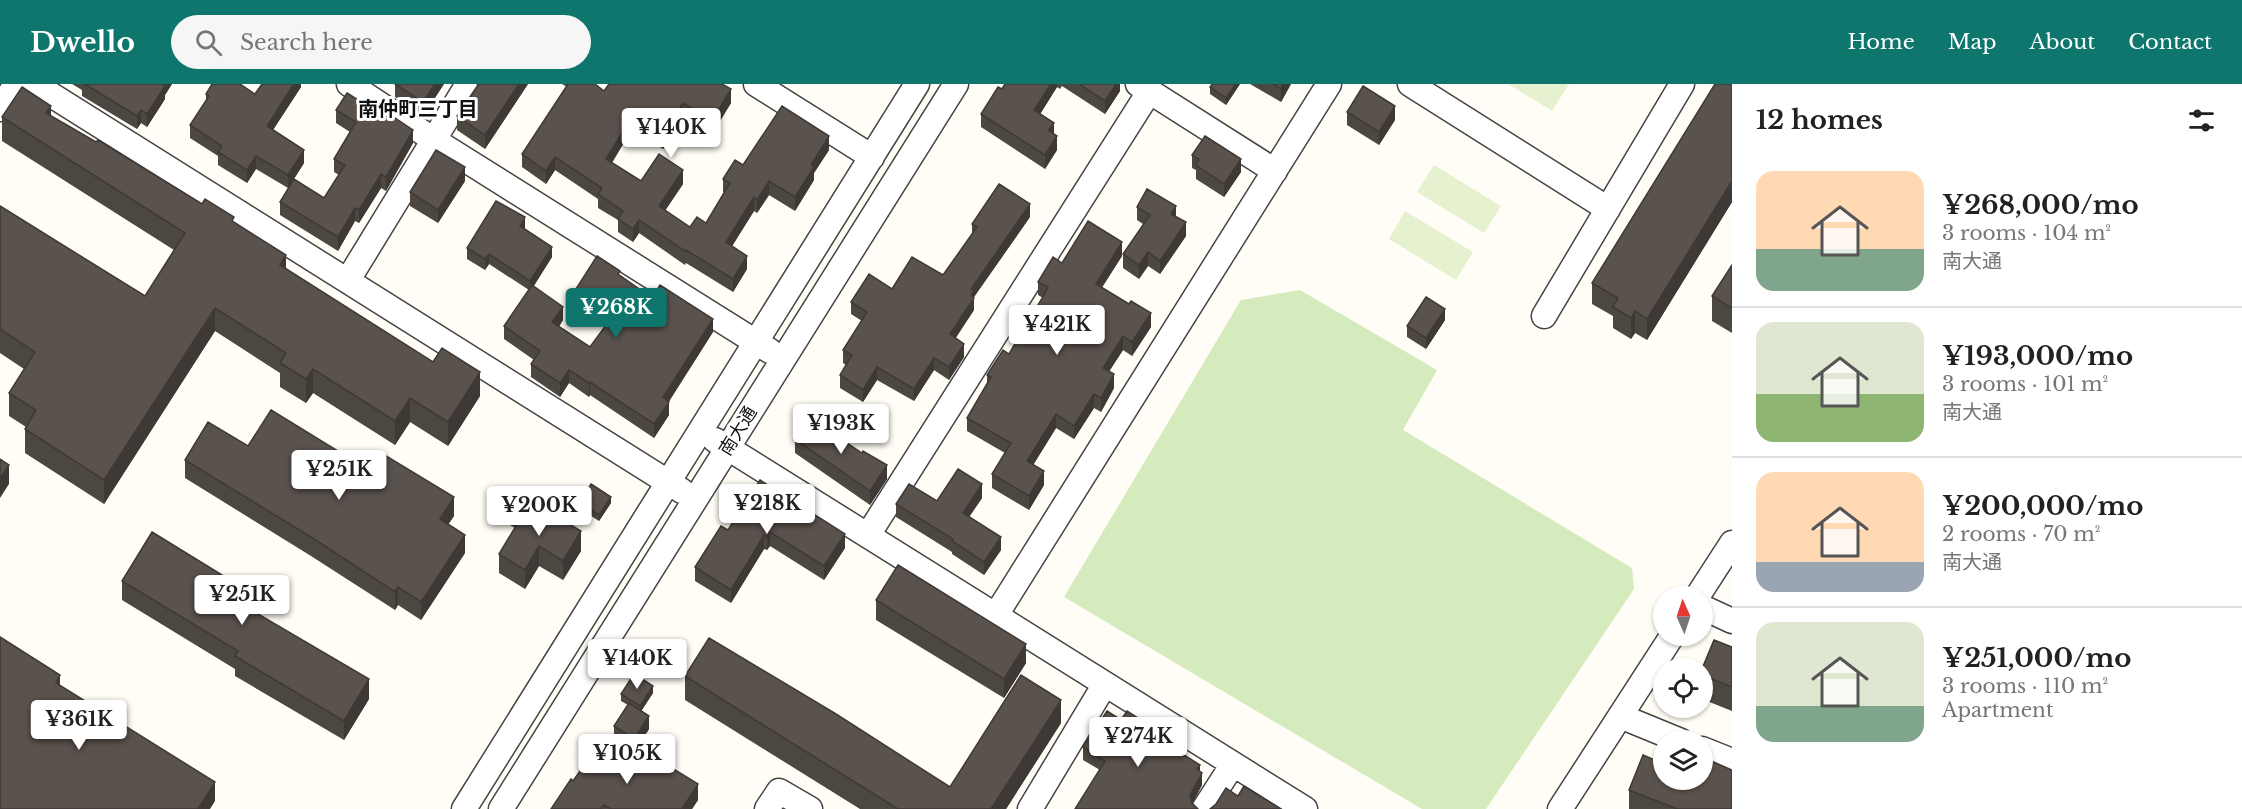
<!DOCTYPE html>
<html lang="en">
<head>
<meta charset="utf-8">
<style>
  body { margin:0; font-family:"Libre Baskerville","Noto Sans JP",serif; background:#f6f6f6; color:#222; height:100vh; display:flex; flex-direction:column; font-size:22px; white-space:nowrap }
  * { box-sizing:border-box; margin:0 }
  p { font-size:20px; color:#767676 }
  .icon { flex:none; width:33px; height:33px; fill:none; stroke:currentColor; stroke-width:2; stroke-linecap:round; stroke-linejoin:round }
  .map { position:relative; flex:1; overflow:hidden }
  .drawer { display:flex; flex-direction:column; background:#fff; width:510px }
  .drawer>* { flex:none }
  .needle { width:39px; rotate:357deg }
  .buttons { position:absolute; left:1653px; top:502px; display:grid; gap:12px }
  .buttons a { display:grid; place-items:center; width:60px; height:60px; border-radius:50%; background:#fff; box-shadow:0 2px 4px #0004; font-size:30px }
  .price { position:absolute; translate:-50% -51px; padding:0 14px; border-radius:6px; background:#fff; color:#222; font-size:20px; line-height:39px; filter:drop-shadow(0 2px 3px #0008) }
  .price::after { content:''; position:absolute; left:50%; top:36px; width:18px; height:14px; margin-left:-9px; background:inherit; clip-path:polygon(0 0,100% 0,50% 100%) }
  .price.active { background:#0f766e; color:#fff }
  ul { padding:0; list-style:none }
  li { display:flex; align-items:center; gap:18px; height:150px; padding:0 24px }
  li+li { border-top:2px solid #e0e0e0 }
  li span { display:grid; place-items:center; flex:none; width:168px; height:120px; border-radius:18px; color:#555 }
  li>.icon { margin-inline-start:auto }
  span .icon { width:72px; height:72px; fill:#fffc; stroke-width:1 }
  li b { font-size:26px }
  h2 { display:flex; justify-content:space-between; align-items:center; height:72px; padding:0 24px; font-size:26px }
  header { display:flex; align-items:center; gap:36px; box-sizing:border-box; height:84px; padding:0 30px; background:#0f766e; color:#fff }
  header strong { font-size:28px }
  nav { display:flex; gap:33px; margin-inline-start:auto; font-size:21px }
  .search { width:420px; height:54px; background:#f6f6f6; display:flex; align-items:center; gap:15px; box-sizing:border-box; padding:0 21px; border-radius:33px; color:#767676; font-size:22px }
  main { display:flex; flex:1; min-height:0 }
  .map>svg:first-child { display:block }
  .green { fill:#d5ebbd }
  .pitch { fill:#e6f2cf }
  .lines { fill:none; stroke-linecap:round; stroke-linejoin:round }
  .minor-casing { stroke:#444; stroke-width:27 }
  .minor { stroke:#fff; stroke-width:24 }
  .wall { fill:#4d4742 }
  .shaded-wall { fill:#3f3936 }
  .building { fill:#5a524d; stroke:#3f3936; stroke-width:1.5 }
  .labels { text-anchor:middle; stroke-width:6; stroke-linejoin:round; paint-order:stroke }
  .street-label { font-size:18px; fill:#111; stroke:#fff }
  .neighbourhood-label { font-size:20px; font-weight:bold; fill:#111; stroke:#fff }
</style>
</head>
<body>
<header>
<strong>Dwello</strong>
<div class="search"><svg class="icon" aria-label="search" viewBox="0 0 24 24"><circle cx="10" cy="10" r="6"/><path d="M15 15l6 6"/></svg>Search here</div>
<nav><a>Home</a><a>Map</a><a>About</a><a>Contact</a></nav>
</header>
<main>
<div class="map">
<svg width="1732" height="725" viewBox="0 0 1732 725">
  <rect width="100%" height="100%" fill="#fffdf5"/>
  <path class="green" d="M 1300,206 L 1437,286 L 1403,346 L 1632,484 L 1634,505 L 1486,725 L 1422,725 L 1064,513 L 1241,216 Z"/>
  <path class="pitch" d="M 1508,0 L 1569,0 L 1552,27 Z
    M 1434,81 L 1501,122 L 1484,149 L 1417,108 Z
    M 1405,127 L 1473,168 L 1456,196 L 1389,155 Z"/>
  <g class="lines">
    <defs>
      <path id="minor" d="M 34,0 L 682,407
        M 349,0 L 434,56 L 770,267
        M 756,0 L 872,73
        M 1138,0 L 1275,87
        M 1410,0 L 1608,125
        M 0,25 L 16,0
        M 348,196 L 468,0
        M 1544,232 L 1682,0
        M 715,356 L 1305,725
        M 868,451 L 1149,8
        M 1697,513 L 1732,459
        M 1702,523 L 1732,537
        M 996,531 L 1329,0
        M 1620,632 L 1681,657
        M 1702,665 L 1732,677
        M 464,725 L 917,0
        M 501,725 L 956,0
        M 767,725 L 779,707 L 810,725
        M 1030,725 L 1105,600
        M 1204,725 L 1233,680
        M 1560,725 L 1672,552"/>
    </defs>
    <use href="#minor" class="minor-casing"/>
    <use href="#minor" class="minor"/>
  </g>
  <path class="wall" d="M 72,0 L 172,0 L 165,11 L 165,15 L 147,43 L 141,39 L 137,45 L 82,12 L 82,6 Z
    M 301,0 L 301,3 L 273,46 L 304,79 L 294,95 L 324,114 L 339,91 L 334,88 L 334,75 L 350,48 L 336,39 L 336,26 L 413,59 L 386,107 L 381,104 L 359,139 L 355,137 L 338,167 L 280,131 L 280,118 L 288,104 L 256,85 L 247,99 L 218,81 L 218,72 L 190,54 L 190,41 L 206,17 L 206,10 L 255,10 Z
    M 395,0 L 444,0 L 423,32 L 395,13 Z
    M 477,0 L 528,0 L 485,65 L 457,46 L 457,32 L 477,3 Z
    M 562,0 L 595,0 L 604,7 L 731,19 L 712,50 L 683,32 L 663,65 L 632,45 L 612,79 L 641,97 L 683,100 L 665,126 L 690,143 L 706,139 L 724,108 L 723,108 L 723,95 L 743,81 L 829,66 L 814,89 L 814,96 L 795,127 L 769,111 L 757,129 L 754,127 L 732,162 L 747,185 L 733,208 L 686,179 L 685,181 L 639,149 L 633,158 L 618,148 L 618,136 L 598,124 L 598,115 L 555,86 L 546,100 L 522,83 L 522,70 L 567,3 Z
    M 1005,0 L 1120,0 L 1120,7 L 1105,30 L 1062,2 L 1060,5 L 1057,3 L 1040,30 L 1054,50 L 1057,66 L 1045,85 L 981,43 L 981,30 Z
    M 1240,0 L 1226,21 L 1210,10 L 1210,3 Z
    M 1250,0 L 1291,0 L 1281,18 Z
    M 1732,0 L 1732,118 L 1647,256 L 1635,249 L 1631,255 L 1613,244 L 1613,232 L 1592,220 L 1592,199 Z
    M 1347,28 L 1395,36 L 1379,61 L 1347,41 Z
    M 51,32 L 234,138 L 286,185 L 480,312 L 448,362 L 410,338 L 395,361 L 313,309 L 306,319 L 280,303 L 280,289 L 215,247 L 104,420 L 25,369 L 25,345 L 26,343 L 9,332 L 9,309 L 24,285 L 0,269 L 0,122 L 145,212 L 174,166 L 2,57 L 2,33 Z
    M 1192,71 L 1241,88 L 1224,113 L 1196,95 L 1196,86 L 1192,84 Z
    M 465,97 L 438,139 L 410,122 L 410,108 Z
    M 1137,123 L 1176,133 L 1186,152 L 1160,190 L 1148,182 L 1139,195 L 1123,184 L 1123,170 L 1143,140 L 1137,136 Z
    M 1030,133 L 974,213 L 974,226 L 955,254 L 964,273 L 949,296 L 934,286 L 914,317 L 877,296 L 863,318 L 840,304 L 840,291 L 846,281 L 843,279 L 843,266 L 862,237 L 851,230 L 851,218 L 892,205 L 943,191 L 972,150 L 972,140 Z
    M 525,144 L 524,145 L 552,173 L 534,202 L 563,236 L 559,243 L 590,263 L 605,242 L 574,222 L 574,208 L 620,191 L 652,214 L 713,248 L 669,317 L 669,331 L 654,354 L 590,311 L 589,313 L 569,299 L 560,313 L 531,293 L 531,280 L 534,276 L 504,255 L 504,242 L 529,206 L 489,180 L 485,186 L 467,175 L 467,164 Z
    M 1122,172 L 1102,203 L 1151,243 L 1132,272 L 1123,266 L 1109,287 L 1114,304 L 1101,328 L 1094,324 L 1074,355 L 1056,344 L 1033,381 L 1044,401 L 1029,426 L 992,404 L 992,390 L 1005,369 L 967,347 L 967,334 L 987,300 L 987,291 L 1009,270 L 1043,214 L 1038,211 L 1038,198 L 1062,179 Z
    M 1732,181 L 1732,249 L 1712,237 L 1712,212 Z
    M 1445,236 L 1426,265 L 1407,253 L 1407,242 Z
    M 795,355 L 887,395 L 870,421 L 795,369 Z
    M 248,362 L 367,385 L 454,432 L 448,440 L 465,469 L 421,536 L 398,521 L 395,526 L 311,472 L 185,394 L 185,376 Z
    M 760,396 L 845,464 L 824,496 L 770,462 L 767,466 L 764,465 L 731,519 L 695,497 L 695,483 L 728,446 Z
    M 982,414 L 969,433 L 1001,466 L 984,491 L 952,470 L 952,468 L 896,433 L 896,420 Z
    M 580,418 L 611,419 L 599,437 L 580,425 Z
    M 500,428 L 581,467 L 563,496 L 539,482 L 525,505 L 499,489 L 499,470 L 515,444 L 500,435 Z
    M 122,497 L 256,528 L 369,615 L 344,656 L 235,592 L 235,585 L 122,516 Z
    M 876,516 L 1026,579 L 1004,614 L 876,536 Z
    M 1732,563 L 1732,627 L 1702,615 L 1702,585 Z
    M 685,592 L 950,703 L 1061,639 L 1006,725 L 860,725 L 685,616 Z
    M 653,609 L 641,627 L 649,645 L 638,663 L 698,716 L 692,725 L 551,725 L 573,697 L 610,686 L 625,662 L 614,655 L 614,642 L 628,621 L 621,617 L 621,610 Z
    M 1121,636 L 1176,666 L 1200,687 L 1202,701 L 1192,720 L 1197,725 L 1100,686 L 1083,676 L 1083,663 Z
    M 1629,706 L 1732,725 L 1629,725 Z"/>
  <path class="shaded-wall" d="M 163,0 L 172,0 L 165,11 L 165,15 L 147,43 L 147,30 Z
    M 294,0 L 301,0 L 301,3 L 267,55 L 267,42 Z
    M 435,0 L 444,0 L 423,32 L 423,18 Z
    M 519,0 L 528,0 L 485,65 L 485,51 Z
    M 1051,0 L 1057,0 L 1057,3 L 1034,40 L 1034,26 Z
    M 1116,0 L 1120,0 L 1120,7 L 1105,30 L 1105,17 Z
    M 1236,0 L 1240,0 L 1226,21 L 1226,14 Z
    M 1283,0 L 1291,0 L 1281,18 L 1281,5 Z
    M 731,5 L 731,19 L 712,50 L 712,37 Z
    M 683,19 L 683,32 L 663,65 L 663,51 Z
    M 51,22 L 51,46 L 46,29 Z
    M 1395,22 L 1395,36 L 1379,61 L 1379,48 Z
    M 141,26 L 141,39 L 137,45 L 137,32 Z
    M 632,32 L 632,45 L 606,88 L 606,75 Z
    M 1054,39 L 1054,52 L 1048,46 Z
    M 413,46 L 413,59 L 386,107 L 386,93 Z
    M 829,52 L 829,66 L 814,89 L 814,96 L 795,127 L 795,113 L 811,81 Z
    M 1057,52 L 1057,66 L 1045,85 L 1045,71 Z
    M 304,66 L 304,79 L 288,104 L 288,91 Z
    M 256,72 L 256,85 L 247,99 L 247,86 Z
    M 555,73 L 555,86 L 546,100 L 546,87 Z
    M 1241,75 L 1241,88 L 1224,113 L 1224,100 Z
    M 465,83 L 465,97 L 438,139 L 438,126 Z
    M 683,86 L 683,100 L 659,136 L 659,122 Z
    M 381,90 L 381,104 L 359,139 L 359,126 Z
    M 769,97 L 769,111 L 757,129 L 757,116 Z
    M 1732,97 L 1732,118 L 1647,256 L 1647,235 Z
    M 754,113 L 754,127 L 726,172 L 726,158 Z
    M 1030,120 L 1030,133 L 974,213 L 974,226 L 950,263 L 950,250 L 971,205 Z
    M 1176,122 L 1176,136 L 1171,130 Z
    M 355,124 L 355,137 L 338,167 L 338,153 Z
    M 525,133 L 525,144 L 520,152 L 520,142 Z
    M 639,136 L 639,149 L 633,158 L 633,145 Z
    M 1186,138 L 1186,152 L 1160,190 L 1160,177 Z
    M 1122,158 L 1122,172 L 1096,213 L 1096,200 Z
    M 552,163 L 552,173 L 530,207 L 530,197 Z
    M 1148,168 L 1148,182 L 1139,195 L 1139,181 Z
    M 489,170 L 489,180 L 485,186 L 485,175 Z
    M 286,171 L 286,195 L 280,181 Z
    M 747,172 L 747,185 L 733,208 L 733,195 Z
    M 563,223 L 563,236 L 552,251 L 552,238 Z
    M 215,224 L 215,247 L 104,420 L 104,396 Z
    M 1445,225 L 1445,236 L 1426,265 L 1426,254 Z
    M 1635,227 L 1635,249 L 1631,255 L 1631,234 Z
    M 1151,229 L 1151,243 L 1132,272 L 1132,258 Z
    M 713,235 L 713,248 L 663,327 L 663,313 Z
    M 1123,252 L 1123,266 L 1103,297 L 1103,284 Z
    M 964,260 L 964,273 L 949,296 L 949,283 Z
    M 934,274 L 934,286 L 914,317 L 914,305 Z
    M 877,283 L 877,296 L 863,318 L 863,306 Z
    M 313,285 L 313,309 L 306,319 L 306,295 Z
    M 569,286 L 569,299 L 560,313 L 560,299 Z
    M 480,288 L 480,312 L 448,362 L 448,338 Z
    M 1114,290 L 1114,304 L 1101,328 L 1101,314 Z
    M 590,298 L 590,311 L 589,313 L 589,299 Z
    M 1094,310 L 1094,324 L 1074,355 L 1074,342 Z
    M 410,314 L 410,338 L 395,361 L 395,337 Z
    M 669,318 L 669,331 L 654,354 L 654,340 Z
    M 1056,330 L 1056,344 L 1027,391 L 1027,377 Z
    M 9,381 L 9,400 L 0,414 L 0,395 Z
    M 887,381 L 887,395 L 870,421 L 870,407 Z
    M 1044,387 L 1044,401 L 1029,426 L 1029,412 Z
    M 982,400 L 982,414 L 963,442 L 963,429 Z
    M 454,413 L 454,432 L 440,453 L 440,435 Z
    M 611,413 L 611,419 L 599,437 L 599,431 Z
    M 581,447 L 581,467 L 563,496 L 563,477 Z
    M 770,448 L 770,462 L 767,466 L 767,453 Z
    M 845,450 L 845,464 L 824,496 L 824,482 Z
    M 465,451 L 465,469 L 421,536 L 421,518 Z
    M 764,451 L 764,465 L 731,519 L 731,506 Z
    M 1001,453 L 1001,466 L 984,491 L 984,478 Z
    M 539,462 L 539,482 L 525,505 L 525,486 Z
    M 398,503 L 398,521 L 395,526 L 395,508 Z
    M 256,512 L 256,531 L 248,524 Z
    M 1026,560 L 1026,579 L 1004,614 L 1004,595 Z
    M 60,591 L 60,611 L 56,599 Z
    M 369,595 L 369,615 L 344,656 L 344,637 Z
    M 653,602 L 653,609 L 640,629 L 640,622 Z
    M 1061,616 L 1061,639 L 1006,725 L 991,725 Z
    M 649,632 L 649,645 L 634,668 L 634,655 Z
    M 1200,681 L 1200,693 L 1202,689 L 1202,701 L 1190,724 L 1190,711 L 1197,685 Z
    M 215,698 L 215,717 L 210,725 L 198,725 Z
    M 698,700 L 698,716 L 692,725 L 682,725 Z"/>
  <path class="building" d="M 85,0 L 163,0 L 165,2 L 147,30 L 141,26 L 137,32 Z
    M 212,0 L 240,0 L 255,10 L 262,0 L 294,0 L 267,42 L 304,66 L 288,91 L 256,72 L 247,86 L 218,68 L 222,62 L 190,41 L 209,12 L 206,10 Z
    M 395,0 L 435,0 L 423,18 Z
    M 477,0 L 519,0 L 485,51 L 457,32 L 478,1 Z
    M 568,0 L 595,0 L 604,7 L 609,0 L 722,0 L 731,5 L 712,37 L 683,19 L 663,51 L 632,32 L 606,75 L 641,97 L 659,70 L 683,86 L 659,122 L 690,143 L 697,133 L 706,139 L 730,99 L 723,95 L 735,76 L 743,81 L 782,22 L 829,52 L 811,81 L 814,83 L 795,113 L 769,97 L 757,116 L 754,113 L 726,158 L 747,172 L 733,195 L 686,166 L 685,167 L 639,136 L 633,145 L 618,135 L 623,127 L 598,110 L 602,104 L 555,73 L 546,87 L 522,70 Z
    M 1005,0 L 1051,0 L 1034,26 L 1054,39 L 1048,46 L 1057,52 L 1045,71 L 981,30 L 998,3 L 1002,5 Z
    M 1079,0 L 1116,0 L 1105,17 Z
    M 1212,0 L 1236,0 L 1226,14 L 1210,3 Z
    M 1273,0 L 1283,0 L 1281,5 Z
    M 1715,0 L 1732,0 L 1732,97 L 1647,235 L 1635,227 L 1631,234 L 1613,223 L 1618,214 L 1592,199 Z
    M 1363,2 L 1395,22 L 1379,48 L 1347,28 Z
    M 22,3 L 51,22 L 46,29 L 96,58 L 98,56 L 202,120 L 205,115 L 234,133 L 232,137 L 286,171 L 280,181 L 433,278 L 442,264 L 480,288 L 448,338 L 410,314 L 395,337 L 313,285 L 306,295 L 280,279 L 286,269 L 215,224 L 104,396 L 25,345 L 36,326 L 9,309 L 35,268 L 0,245 L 0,122 L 145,212 L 185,149 L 2,33 Z
    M 347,9 L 377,28 L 380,24 L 413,46 L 386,93 L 381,90 L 359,126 L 355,124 L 338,153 L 280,118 L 294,95 L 324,114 L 345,81 L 334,75 L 356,38 L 336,26 Z
    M 1205,52 L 1241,75 L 1224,100 L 1196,81 L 1199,75 L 1192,71 Z
    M 436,66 L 465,83 L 438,126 L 410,108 Z
    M 999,100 L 1030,120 L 971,205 L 974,207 L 971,211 L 974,214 L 950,250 L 964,260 L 949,283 L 934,274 L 914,305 L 877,283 L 863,306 L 840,291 L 852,271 L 843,266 L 867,228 L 851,218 L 869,190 L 892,205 L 912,173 L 943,191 L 977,143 L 972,140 Z
    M 1147,105 L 1176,122 L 1171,130 L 1186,138 L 1160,177 L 1148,168 L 1139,181 L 1123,170 L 1150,131 L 1137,123 Z
    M 496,117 L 525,133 L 520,142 L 552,163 L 530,197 L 489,170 L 485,175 L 467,164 Z
    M 1088,137 L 1122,158 L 1096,200 L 1129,220 L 1131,217 L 1151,229 L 1132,258 L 1123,252 L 1103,284 L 1114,290 L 1101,314 L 1094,310 L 1074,342 L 1056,330 L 1027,377 L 1044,387 L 1029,412 L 992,390 L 1011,359 L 967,334 L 991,293 L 987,291 L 1003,266 L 1009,270 L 1044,211 L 1048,203 L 1038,198 L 1053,173 L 1062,179 Z
    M 597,172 L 620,187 L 618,190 L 652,214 L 660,201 L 713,235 L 663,313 L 669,318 L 654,340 L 590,298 L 589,299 L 569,286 L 560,299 L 531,280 L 540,267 L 504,242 L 532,201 L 563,223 L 552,238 L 590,263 L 612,233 L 574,208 Z
    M 1732,181 L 1732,224 L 1712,212 Z
    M 1426,213 L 1445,225 L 1426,254 L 1407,242 Z
    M 271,326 L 367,385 L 378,367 L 454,413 L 440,435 L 465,451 L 421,518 L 398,503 L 395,508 L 311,453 L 185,376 L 208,338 L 248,362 Z
    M 810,334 L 862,369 L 863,367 L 887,381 L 870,407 L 795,355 Z
    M 0,375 L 9,381 L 0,395 Z
    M 958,385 L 982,400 L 963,429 L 1001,453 L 984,478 L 952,457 L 953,455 L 896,420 L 909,400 L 937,417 Z
    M 760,396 L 845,450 L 824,482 L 770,448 L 767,453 L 764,451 L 731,506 L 695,483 L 721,442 L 728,446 Z
    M 591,400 L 611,413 L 599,431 L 580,418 Z
    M 510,411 L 528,422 L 518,439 L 500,428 Z
    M 531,417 L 581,447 L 563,477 L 539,462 L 525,486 L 499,470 Z
    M 152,448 L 256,512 L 248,524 L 369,595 L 344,637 L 235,572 L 238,567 L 122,497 Z
    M 898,481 L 1026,560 L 1004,595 L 876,516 Z
    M 0,553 L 60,591 L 56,599 L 215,698 L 198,725 L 0,725 Z
    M 709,554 L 836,630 L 950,703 L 1021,591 L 1061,616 L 991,725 L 898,725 L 685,592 Z
    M 1714,556 L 1732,563 L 1732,603 L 1702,591 L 1702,585 Z
    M 634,590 L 653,602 L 640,622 L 621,610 Z
    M 629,619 L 649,632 L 634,655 L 614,642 Z
    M 1107,627 L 1121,636 L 1127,627 L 1176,658 L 1173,664 L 1200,681 L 1197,685 L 1202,689 L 1190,711 L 1192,719 L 1198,725 L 1075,725 L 1105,677 L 1083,663 Z
    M 628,657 L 698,700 L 682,725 L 611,725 L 604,721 L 601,725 L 551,725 L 571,695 L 573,697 L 590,673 L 610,686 Z
    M 1643,671 L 1664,680 L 1664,696 L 1702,696 L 1702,673 L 1732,686 L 1732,725 L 1677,725 L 1629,706 Z
    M 1244,702 L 1281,725 L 1210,725 L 1216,720 L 1226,704 L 1238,712 Z"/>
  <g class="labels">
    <g class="street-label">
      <text transform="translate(738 347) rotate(-58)" y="6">南大通</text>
    </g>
    <g class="neighbourhood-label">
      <text x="418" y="32">南仲町三丁目</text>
    </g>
  </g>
</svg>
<div class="buttons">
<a><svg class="needle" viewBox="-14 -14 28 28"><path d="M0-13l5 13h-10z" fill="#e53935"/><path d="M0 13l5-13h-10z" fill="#767676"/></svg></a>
<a><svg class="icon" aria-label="locate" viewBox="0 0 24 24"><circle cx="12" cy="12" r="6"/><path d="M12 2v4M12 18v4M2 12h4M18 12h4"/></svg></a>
<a><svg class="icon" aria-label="layers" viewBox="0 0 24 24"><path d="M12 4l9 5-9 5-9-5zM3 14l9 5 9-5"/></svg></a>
</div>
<b class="price" style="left:671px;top:75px">¥140K</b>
<b class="price active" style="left:616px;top:255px">¥268K</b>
<b class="price" style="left:1057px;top:272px">¥421K</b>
<b class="price" style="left:841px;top:371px">¥193K</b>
<b class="price" style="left:339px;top:417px">¥251K</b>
<b class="price" style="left:767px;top:451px">¥218K</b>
<b class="price" style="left:539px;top:453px">¥200K</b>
<b class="price" style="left:242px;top:542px">¥251K</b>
<b class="price" style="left:637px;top:606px">¥140K</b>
<b class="price" style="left:79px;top:667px">¥361K</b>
<b class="price" style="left:1138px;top:684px">¥274K</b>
<b class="price" style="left:627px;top:701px">¥105K</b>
</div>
<section class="drawer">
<h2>12 homes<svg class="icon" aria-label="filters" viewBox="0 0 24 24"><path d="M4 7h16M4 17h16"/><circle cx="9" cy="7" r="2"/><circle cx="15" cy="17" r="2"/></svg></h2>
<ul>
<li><span style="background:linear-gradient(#ffd9b3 65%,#7fa58c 0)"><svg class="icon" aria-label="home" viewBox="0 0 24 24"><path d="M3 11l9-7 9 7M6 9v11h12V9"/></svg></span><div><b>¥268,000/mo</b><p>3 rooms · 104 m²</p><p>南大通</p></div></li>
<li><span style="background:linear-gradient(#dfe7d0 60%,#8fb573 0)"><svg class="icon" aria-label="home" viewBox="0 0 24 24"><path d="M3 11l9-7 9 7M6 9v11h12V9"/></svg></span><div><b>¥193,000/mo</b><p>3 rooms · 101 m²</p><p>南大通</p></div></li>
<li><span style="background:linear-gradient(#ffd9b3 75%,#9aa5b1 0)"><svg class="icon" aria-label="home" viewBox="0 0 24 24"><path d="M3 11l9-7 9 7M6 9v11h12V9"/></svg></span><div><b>¥200,000/mo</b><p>2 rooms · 70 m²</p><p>南大通</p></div></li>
<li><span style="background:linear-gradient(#dfe7d0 70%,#7fa58c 0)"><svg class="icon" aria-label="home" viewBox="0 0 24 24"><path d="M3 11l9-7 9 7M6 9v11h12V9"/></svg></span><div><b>¥251,000/mo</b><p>3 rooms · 110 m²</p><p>Apartment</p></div></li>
</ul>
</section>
</main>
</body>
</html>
